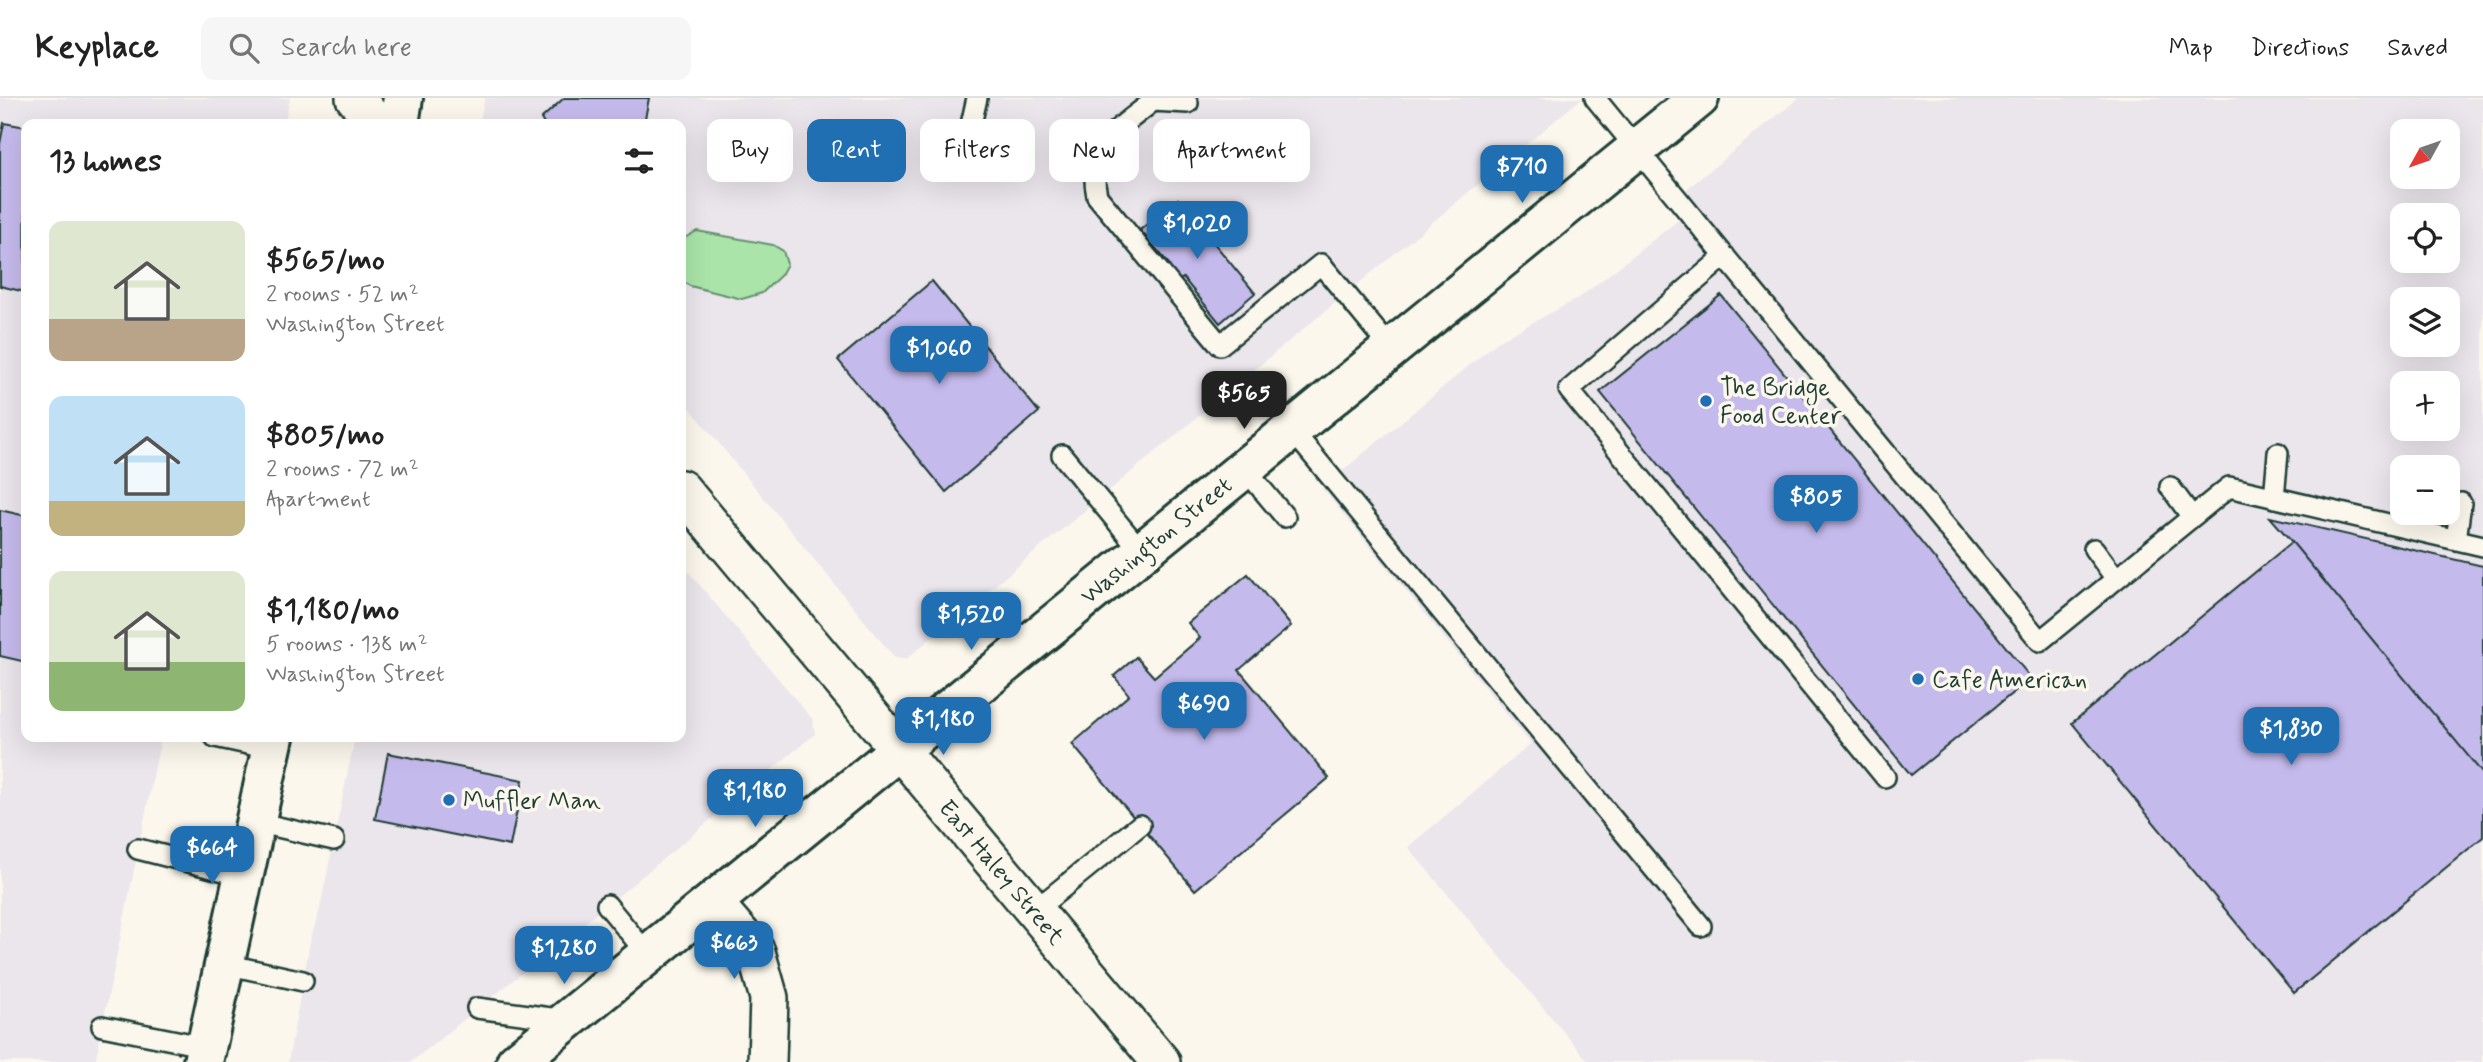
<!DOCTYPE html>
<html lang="en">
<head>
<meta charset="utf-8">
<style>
  body { margin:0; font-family:Mynerve,sans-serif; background:#f6f6f6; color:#222; height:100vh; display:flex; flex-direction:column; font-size:26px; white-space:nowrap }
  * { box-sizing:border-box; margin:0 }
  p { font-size:23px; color:#767676 }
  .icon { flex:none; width:38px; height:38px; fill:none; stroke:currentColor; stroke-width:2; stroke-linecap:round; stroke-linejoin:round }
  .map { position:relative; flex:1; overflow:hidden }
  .drawer { position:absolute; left:21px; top:21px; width:665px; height:623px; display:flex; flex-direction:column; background:#fff; border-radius:14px; box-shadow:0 7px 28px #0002 }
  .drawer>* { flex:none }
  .guide { position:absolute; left:707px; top:21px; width:665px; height:63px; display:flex; gap:14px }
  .needle { width:46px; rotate:230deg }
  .tools { position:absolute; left:2390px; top:21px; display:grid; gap:14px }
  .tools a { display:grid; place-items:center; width:70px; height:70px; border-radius:14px; background:#fff; box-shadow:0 7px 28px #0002; font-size:35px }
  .price { position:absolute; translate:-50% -60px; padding:0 16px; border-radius:14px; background:#1f6fb2; color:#fff; font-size:23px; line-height:46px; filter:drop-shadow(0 2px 4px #0008) }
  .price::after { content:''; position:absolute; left:50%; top:42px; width:21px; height:16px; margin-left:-10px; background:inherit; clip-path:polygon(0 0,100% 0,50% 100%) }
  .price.on { background:#222; color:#fff }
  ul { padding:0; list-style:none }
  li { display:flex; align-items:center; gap:21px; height:175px; padding:0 28px }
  li span { display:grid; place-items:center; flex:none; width:196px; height:140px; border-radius:14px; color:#555 }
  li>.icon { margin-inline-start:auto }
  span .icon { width:84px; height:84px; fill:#fffc; stroke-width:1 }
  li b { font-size:30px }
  h2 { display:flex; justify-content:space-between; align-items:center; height:84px; padding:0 28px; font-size:30px }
  .chip { padding:0 24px; border-radius:14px; background:#fff; box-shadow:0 7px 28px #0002; font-size:24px; line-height:63px }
  .chip.on { background:#1f6fb2; color:#fff }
  header { display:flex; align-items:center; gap:42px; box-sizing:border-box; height:98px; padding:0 35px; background:#fff; border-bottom:2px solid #e0e0e0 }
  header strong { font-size:33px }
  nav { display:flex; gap:38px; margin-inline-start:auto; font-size:24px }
  .search { width:490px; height:63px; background:#f6f6f6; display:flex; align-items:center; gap:18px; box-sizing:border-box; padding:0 24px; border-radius:14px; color:#767676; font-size:26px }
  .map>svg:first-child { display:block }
  .built { fill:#ebe5ec; fill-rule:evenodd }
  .green { fill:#aae4a9; stroke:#64906e; stroke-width:2 }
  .building { fill:#c5baec; stroke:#1f3d34; stroke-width:2 }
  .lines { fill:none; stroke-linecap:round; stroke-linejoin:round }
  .lane-casing { stroke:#1f3d34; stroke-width:24 }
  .street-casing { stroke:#1f3d34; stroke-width:42 }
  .secondary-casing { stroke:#1f3d34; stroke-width:44 }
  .lane { stroke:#fbf7ec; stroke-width:19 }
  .street { stroke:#fbf7ec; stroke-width:37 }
  .secondary { stroke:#fbf7ec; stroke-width:38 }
  .poi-dot { fill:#1f6fb2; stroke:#fbf7ec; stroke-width:2.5 }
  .labels { text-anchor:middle; stroke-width:7; stroke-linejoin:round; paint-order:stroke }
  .poi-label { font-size:24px; fill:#1f3d34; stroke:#fbf7ec; text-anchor:start }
  .street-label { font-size:24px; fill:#1f3d34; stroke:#fbf7ec }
</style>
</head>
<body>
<header>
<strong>Keyplace</strong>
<div class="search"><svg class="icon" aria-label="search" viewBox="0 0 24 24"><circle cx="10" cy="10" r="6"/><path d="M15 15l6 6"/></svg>Search here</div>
<nav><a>Map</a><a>Directions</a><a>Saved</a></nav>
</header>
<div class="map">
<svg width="2483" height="964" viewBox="0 0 2483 964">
  <rect width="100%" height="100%" fill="#fbf7ec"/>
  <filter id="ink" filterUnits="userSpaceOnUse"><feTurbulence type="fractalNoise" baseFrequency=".0143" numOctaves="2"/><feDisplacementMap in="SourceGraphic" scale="14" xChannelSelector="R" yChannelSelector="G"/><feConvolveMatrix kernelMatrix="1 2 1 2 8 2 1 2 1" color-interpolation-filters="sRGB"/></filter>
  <g filter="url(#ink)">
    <path class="built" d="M 0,0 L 290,0 L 284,26 L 26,26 L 26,639 L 161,639 L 95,964 L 0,964 Z
      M 485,0 L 1582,0 L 906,561 L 895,560 L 681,299 L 681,26 L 479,26 Z
      M 1799,0 L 2483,0 L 2483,964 L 1589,964 L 1408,749 L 1531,646 L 1322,390 L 1500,242 L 1579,200 L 1689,114 L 1677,99 ZM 2403,33 L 2448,33 L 2448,79 L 2403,79 ZM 2403,117 L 2448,117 L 2448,163 L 2403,163 ZM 2403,201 L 2448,201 L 2448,247 L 2403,247 ZM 2403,285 L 2448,285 L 2448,331 L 2403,331 ZM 2403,369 L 2448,369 L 2448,415 L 2403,415 Z
      M 681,465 L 813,622 L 815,636 L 607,807 L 411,964 L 288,964 L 311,839 L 319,815 L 355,639 L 681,639 Z"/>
    <path class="green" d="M 697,133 L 773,147 L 783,153 L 787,166 L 781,177 L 762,195 L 742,201 L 690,188 L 681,182 L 681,142 Z"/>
    <path class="building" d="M 564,0 L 649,0 L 644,26 L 544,26 L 541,21 Z
      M 4,25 L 26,29 L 25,194 L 0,188 L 0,46 Z
      M 1178,101 L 1255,195 L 1220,225 L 1183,180 L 1178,184 L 1166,170 L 1170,167 L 1140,132 Z
      M 932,183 L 1039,314 L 946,394 L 838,262 Z
      M 1721,197 L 2031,580 L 1911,677 L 1600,294 Z
      M 0,412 L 26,418 L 26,564 L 0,558 Z
      M 2270,419 L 2483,468 L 2483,676 L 2292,444 Z
      M 2292,444 L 2483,676 L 2483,739 L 2294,895 L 2072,625 Z
      M 1248,476 L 1291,528 L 1239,572 L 1329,680 L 1195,792 L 1072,646 L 1129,597 L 1114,578 L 1136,559 L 1154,579 L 1200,540 L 1188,525 Z
      M 388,655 L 523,682 L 510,748 L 375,721 Z"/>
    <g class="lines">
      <defs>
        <path id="lane" d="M 1595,0 L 2040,543 L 2229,389 L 2483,448
          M 1188,5 L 1153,3 C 1117,33 1086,45 1097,98 L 1220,247 L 1321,166 L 1392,252
          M 970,31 L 977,0
          M 1725,158 L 1569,292 L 1885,679
          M 1292,332 L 1701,828
          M 1062,357 L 1142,454
          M 1245,371 L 1285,419
          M 2170,389 L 2192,419
          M 2274,400 L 2278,355
          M 2456,442 L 2461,405
          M 2094,451 L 2116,481
          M 215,639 L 271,651
          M 256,724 L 334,742
          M 138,751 L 244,778
          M 607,807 L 648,857
          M 1034,813 L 1140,727
          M 225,866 L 303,883
          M 477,910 L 566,922
          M 102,928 L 207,949"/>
        <path id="street" d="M 355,0 L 377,26
          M 681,391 L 1161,964
          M 713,804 L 756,854 L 769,900 L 767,964"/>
        <path id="secondary" d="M 399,26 L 403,0
          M 203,964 L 274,639
          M 516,964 L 1699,0"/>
      </defs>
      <use href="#lane" class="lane-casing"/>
      <use href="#street" class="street-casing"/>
      <use href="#secondary" class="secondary-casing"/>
      <use href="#lane" class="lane"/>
      <use href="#street" class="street"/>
      <use href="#secondary" class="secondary"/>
    </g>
  </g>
  <g class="poi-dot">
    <circle cx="1706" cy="303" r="7"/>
    <circle cx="1918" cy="581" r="7"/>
    <circle cx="449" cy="702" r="7"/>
  </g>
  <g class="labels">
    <g class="poi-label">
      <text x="1720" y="297">The Bridge<tspan x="1720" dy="28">Food Center</tspan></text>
      <text x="1932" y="589">Cafe American</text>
      <text x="463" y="710">Muffler Man</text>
    </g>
    <g class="street-label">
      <text transform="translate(1156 442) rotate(-39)" y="8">Washington Street</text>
      <text transform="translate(1002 774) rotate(50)" y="8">East Haley Street</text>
    </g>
  </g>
</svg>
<div class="tools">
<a><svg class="needle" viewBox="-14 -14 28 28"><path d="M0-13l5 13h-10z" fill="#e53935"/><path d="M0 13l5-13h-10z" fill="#767676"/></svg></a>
<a><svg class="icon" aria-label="locate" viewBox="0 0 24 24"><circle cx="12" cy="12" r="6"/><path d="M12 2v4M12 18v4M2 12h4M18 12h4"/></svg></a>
<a><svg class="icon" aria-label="layers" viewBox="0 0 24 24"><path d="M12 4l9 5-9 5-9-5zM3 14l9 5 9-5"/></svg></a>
<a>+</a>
<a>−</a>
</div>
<b class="price" style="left:1522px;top:107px">$710</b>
<b class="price" style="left:1197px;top:163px">$1,020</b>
<b class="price" style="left:939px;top:288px">$1,060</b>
<b class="price on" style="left:1244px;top:333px">$565</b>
<b class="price" style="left:1816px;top:437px">$805</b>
<b class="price" style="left:971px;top:554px">$1,520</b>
<b class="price" style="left:1204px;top:644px">$690</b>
<b class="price" style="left:943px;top:659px">$1,180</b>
<b class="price" style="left:2291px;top:669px">$1,830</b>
<b class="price" style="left:755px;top:731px">$1,180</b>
<b class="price" style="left:212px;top:788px">$664</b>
<b class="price" style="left:734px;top:883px">$663</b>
<b class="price" style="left:564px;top:888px">$1,280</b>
<div class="guide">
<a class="chip">Buy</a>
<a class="chip on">Rent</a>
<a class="chip">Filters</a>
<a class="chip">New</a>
<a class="chip">Apartment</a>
</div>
<section class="drawer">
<h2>13 homes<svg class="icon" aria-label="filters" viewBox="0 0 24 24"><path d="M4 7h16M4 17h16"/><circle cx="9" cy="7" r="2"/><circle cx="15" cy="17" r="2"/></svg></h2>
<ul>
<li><span style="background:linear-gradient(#dfe7d0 70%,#b9a48a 0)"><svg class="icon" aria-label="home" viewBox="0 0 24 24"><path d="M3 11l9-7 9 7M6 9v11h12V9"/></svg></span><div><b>$565/mo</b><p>2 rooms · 52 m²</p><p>Washington Street</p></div></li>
<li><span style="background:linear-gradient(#bfe0f5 75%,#c2b280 0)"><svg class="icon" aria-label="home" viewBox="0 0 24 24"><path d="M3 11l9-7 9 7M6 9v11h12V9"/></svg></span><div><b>$805/mo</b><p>2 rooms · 72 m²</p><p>Apartment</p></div></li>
<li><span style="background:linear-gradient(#dfe7d0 65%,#8fb573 0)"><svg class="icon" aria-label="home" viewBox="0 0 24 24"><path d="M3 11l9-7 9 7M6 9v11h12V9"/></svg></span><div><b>$1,180/mo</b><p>5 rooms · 138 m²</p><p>Washington Street</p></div></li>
</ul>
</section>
</div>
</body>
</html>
